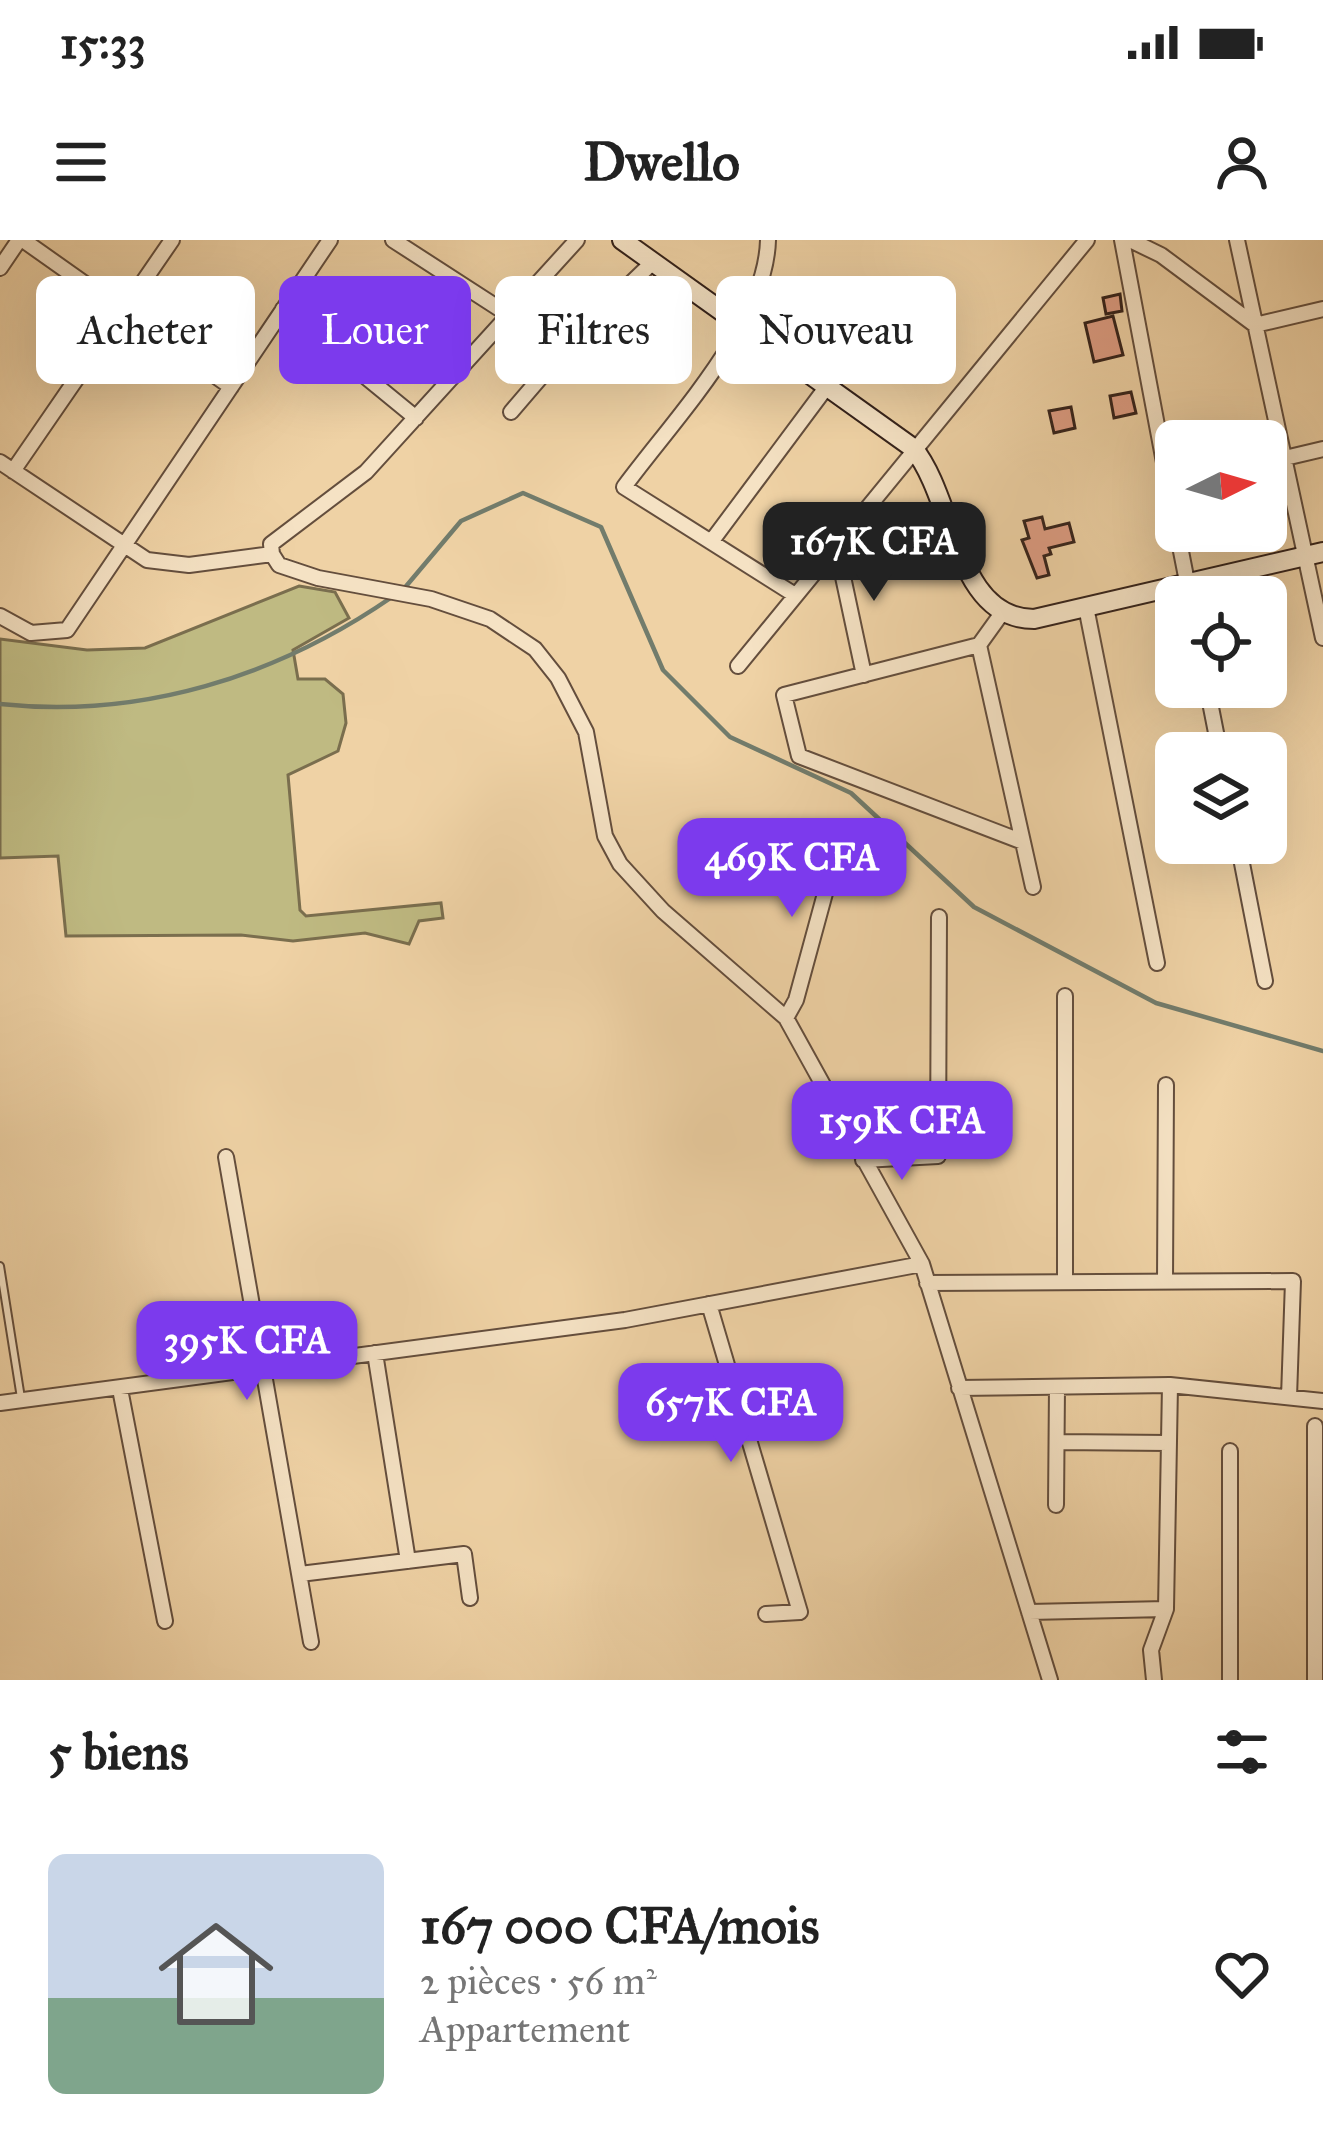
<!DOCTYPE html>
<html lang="fr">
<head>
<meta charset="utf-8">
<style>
  body { margin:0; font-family:"IM FELL Great Primer",serif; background:#f2f2f2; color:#222; height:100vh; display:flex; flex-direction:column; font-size:45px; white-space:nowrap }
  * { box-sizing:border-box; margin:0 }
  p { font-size:39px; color:#767676 }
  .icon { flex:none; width:66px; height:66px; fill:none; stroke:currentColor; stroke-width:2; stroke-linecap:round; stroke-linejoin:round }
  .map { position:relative; height:1440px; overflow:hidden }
  .details { display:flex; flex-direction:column; background:#fff; flex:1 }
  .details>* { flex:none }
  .hud { position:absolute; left:36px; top:36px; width:1251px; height:108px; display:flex; gap:24px }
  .needle { width:78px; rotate:85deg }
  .fabs { position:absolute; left:1155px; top:180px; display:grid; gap:24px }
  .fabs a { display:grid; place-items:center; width:132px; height:132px; border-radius:18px; background:#fff; box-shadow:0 12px 48px #0002; font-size:60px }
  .price { position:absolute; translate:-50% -102px; padding:0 27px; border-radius:24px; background:#7c3aed; color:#fff; font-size:39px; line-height:78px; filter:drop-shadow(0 3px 6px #0008) }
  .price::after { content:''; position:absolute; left:50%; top:72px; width:36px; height:27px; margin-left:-18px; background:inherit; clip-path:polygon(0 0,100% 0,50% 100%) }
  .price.on { background:#222; color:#fff }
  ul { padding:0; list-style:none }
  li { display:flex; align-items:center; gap:36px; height:300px; padding:0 48px }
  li+li { border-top:3px solid #e0e0e0 }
  li span { display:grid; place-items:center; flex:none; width:336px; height:240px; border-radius:18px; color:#555 }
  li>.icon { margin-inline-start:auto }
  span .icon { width:144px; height:144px; fill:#fffc; stroke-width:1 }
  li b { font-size:51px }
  h2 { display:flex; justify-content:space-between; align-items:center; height:144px; padding:0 48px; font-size:51px }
  .tag { padding:0 42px; border-radius:18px; background:#fff; box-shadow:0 12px 48px #0002; font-size:42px; line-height:108px }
  .tag.on { background:#7c3aed; color:#fff }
  .status { display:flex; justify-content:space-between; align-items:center; height:84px; padding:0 60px; background:#fff; direction:ltr }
  .status svg { height:33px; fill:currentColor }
  header { display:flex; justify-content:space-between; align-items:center; height:156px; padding:0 48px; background:#fff; font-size:54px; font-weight:700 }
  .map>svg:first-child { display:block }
  .green { fill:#bfba82; stroke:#7a6e4e; stroke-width:3 }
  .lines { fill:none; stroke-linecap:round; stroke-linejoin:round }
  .stream { stroke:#727c6c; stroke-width:4.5 }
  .building { fill:#dd9c82; stroke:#35221a; stroke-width:3 }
  .lane-casing { stroke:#644e3d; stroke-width:10 }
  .street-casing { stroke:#644e3d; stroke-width:18 }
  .secondary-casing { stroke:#35221a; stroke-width:22 }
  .lane { stroke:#f5e2c4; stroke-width:6 }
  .street { stroke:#f5e2c4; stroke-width:14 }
  .secondary { stroke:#f5e2c4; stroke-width:18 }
</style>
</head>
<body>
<div class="status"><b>15:33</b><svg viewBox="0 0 49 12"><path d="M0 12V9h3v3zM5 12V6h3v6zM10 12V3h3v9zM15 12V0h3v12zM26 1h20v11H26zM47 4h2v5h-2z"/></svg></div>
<header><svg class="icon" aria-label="menu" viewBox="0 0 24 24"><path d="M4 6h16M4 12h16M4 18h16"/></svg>Dwello<svg class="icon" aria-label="person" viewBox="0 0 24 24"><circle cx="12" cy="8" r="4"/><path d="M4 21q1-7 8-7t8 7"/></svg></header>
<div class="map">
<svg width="1323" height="1440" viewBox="0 0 1323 1440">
  <rect width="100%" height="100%" fill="#efd2a5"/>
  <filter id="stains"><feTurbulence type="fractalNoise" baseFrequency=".00167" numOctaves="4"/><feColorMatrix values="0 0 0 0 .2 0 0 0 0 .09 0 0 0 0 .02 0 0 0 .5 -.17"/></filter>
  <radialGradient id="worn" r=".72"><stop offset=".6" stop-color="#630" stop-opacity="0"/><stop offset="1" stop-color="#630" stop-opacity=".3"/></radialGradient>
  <path class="green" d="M 299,346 L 335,352 L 349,378 L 293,410 L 298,439 L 325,439 L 343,454 L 346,483 L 338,511 L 288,535 L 300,670 L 306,676 L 441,663 L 443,678 L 419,681 L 409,704 L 365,693 L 293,701 L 241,695 L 66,696 L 58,616 L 0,618 L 0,399 L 87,410 L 145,408 Z"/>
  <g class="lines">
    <path class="stream" d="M 402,351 L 461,281 L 523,253 L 601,287 L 663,430 L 730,497 L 851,553 L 974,667 L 1156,763 L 1323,811
      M 0,464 C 141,479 276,437 392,357"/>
  </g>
  <path class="building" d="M 1120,54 L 1122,71 L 1106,74 L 1103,58 Z
    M 1113,76 L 1123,115 L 1094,122 L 1085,83 Z
    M 1131,152 L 1136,173 L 1114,178 L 1110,156 Z
    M 1071,167 L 1075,188 L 1054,193 L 1049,171 Z
    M 1042,277 L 1045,289 L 1069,283 L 1074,302 L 1049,308 L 1051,314 L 1044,316 L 1049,335 L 1037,338 L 1022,300 L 1029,298 L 1024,281 Z"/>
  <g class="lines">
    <defs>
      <path id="lane" d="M 0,1026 L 21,1158"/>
      <path id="street" d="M 23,0 L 231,147
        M 393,0 L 509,75
        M 768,0 C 766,84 674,179 624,247 L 795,355
        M 1122,0 L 1176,286
        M 1130,0 L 1161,15 L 1255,85 L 1323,69
        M 1237,0 L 1323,398
        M 0,28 L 19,0
        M 527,57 L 577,95
        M 283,69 L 416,178
        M 511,172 L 577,95 L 653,22
        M 1285,218 L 1323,209
        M 0,222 L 147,320 L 189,325 L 272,314
        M 13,231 L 172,0
        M 1177,291 L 1190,357
        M 711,302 L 828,145
        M 836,304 L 864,435
        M 272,314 L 279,325 L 318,338 L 431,359 L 490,379 L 535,409 L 558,438 L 586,492 L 605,596 L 620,624 L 663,671 L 786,778 L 922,1024 L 1050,1440
        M 272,314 L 271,304 L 366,232 L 577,0
        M 1086,367 L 1157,723
        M 1002,373 L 979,405 L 784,455 L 799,516 L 1023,602
        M 0,376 L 31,393 L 67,390 L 330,0
        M 979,405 L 1033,647
        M 738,426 L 1087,0
        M 1207,447 L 1220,513
        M 1238,603 L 1265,741
        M 1065,756 L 1065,1042
        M 786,778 L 796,760 L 836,613
        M 226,917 L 311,1402
        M 863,920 L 938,916 L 939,677
        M 1165,1042 L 1166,845
        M 927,1043 L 1293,1041 L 1289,1157
        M 709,1064 L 800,1372 L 766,1374
        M 375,1113 L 408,1321
        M 959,1148 L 1170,1145 L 1323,1161
        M 120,1149 L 165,1381
        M 0,1163 L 625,1080 L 922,1024
        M 656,1179 L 742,1176
        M 1315,1186 L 1315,1440
        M 1057,1202 L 1169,1203
        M 1230,1211 L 1230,1440
        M 1056,1265 L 1057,1147
        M 300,1334 L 464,1314 L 470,1358
        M 1029,1372 L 1166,1369
        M 1154,1440 L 1151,1410 L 1166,1369 L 1170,1145"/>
      <path id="secondary" d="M 622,0 L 913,208 C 955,259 955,379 1034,379 L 1323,312"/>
    </defs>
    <use href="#lane" class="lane-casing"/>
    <use href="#street" class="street-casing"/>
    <use href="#secondary" class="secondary-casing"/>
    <use href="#lane" class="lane"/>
    <use href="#street" class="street"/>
    <use href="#secondary" class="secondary"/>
  </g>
  <rect width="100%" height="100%" filter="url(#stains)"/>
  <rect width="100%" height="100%" fill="url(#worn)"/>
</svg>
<div class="fabs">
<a><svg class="needle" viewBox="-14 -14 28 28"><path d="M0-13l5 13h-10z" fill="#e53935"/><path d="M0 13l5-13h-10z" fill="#767676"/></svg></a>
<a><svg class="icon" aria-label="locate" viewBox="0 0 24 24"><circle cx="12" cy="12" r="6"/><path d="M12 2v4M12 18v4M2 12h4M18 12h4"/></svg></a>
<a><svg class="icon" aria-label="layers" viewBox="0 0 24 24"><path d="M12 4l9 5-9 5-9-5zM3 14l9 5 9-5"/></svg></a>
</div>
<b class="price on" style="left:874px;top:364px">167K CFA</b>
<b class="price" style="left:792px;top:680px">469K CFA</b>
<b class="price" style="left:902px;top:943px">159K CFA</b>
<b class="price" style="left:247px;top:1163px">395K CFA</b>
<b class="price" style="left:731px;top:1225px">657K CFA</b>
<div class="hud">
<a class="tag">Acheter</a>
<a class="tag on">Louer</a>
<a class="tag">Filtres</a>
<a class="tag">Nouveau</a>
</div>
</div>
<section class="details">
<h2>5 biens<svg class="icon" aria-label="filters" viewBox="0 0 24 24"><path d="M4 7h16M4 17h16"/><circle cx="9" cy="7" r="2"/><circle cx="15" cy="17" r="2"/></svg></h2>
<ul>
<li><span style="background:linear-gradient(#c9d6e8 60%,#7fa58c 0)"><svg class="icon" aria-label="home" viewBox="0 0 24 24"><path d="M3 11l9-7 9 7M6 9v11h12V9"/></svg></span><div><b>167 000 CFA/mois</b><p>2 pièces · 56 m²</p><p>Appartement</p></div><svg class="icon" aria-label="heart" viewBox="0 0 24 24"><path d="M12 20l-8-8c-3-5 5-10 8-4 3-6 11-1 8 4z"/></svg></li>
</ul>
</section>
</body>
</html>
